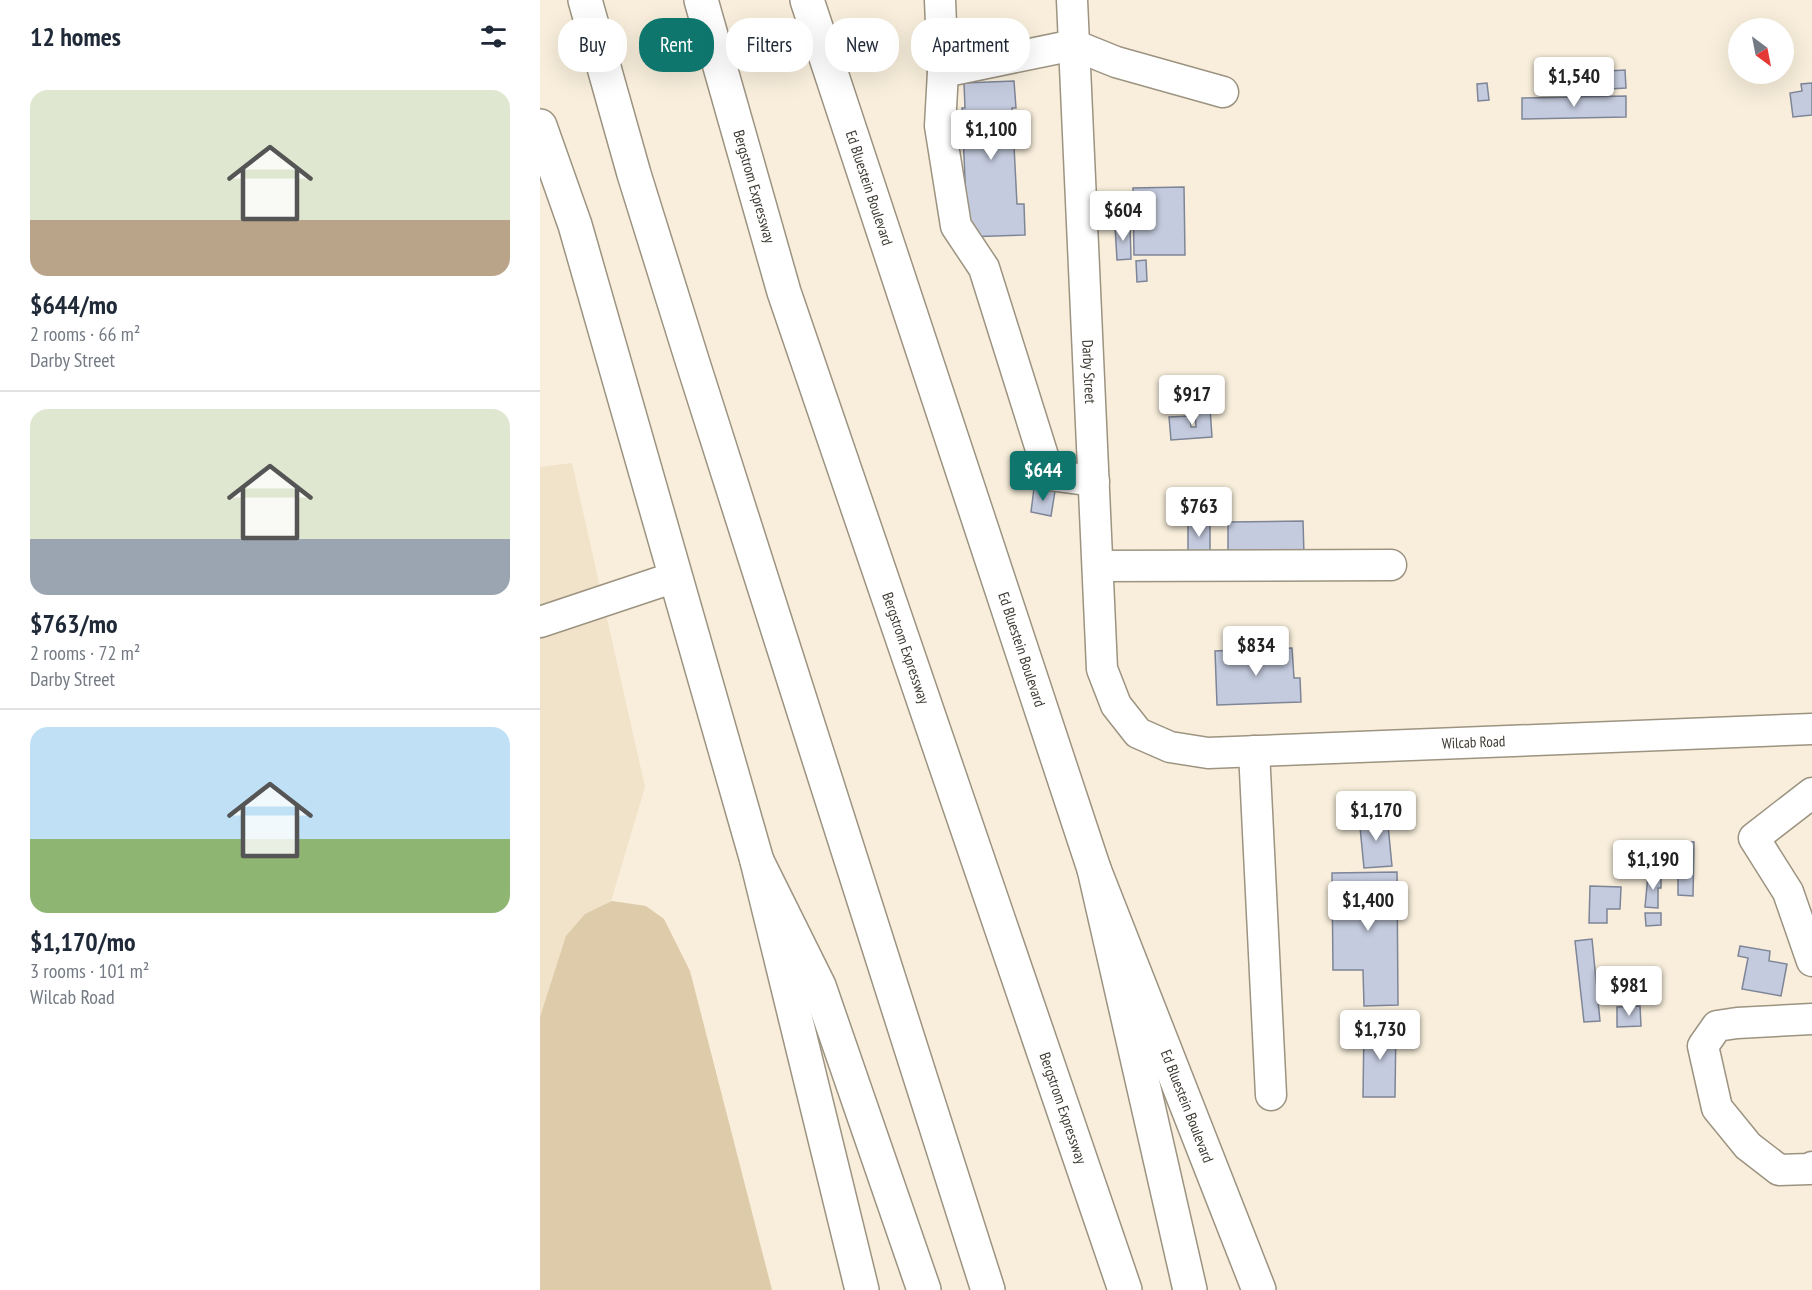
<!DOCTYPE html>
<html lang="en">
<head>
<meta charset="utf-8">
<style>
  body { margin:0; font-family:"PT Sans Narrow",sans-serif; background:#f2f2f3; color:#1f2937; height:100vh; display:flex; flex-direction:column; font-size:22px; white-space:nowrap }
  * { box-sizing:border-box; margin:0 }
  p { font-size:20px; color:#747a83 }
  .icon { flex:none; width:33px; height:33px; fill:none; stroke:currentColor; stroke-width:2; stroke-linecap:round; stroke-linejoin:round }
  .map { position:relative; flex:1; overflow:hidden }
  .panel { display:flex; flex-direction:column; background:#fff; width:540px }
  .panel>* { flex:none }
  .hud { position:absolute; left:18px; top:18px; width:570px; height:54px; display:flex; gap:12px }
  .needle { width:39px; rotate:148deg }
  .tools { position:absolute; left:1188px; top:18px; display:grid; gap:12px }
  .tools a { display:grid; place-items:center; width:66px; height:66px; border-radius:50%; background:#fff; box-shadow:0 6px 24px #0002; font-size:30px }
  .price { position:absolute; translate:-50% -51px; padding:0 14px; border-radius:6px; background:#fff; color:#222; font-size:20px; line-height:39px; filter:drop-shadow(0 2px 3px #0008) }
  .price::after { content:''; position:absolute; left:50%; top:36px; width:18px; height:14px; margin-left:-9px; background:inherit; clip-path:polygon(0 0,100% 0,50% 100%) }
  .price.active { background:#0f766e; color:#fff }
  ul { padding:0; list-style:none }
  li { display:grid; align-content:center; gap:12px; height:318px; padding:0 30px }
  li+li { border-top:2px solid #e0e1e3 }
  li span { display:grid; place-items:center; height:186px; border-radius:18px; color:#555 }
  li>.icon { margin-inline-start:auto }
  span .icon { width:108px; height:108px; fill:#fffc; stroke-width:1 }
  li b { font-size:26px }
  h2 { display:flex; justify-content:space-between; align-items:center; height:72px; padding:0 30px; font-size:26px }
  .pill { padding:0 21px; border-radius:24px; background:#fff; box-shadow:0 6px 24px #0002; font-size:21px; line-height:54px }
  .pill.active { background:#0f766e; color:#fff }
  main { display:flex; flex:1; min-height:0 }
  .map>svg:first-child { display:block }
  .built { fill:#f1e3c9 }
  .green { fill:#ddcba9 }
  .building { fill:#c4cbde; stroke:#7e8597; stroke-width:1.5 }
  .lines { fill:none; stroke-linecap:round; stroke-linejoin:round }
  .minor-casing { stroke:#9c9381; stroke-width:33 }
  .major-casing { stroke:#9c9381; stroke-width:36 }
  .highway-casing { stroke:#9c9381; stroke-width:36 }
  .minor { stroke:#fff; stroke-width:30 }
  .major { stroke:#fff; stroke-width:33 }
  .highway { stroke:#fff; stroke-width:33 }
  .labels { text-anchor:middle; stroke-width:5; stroke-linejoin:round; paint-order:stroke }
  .street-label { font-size:15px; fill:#3e3a33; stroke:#fefcf9 }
</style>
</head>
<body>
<main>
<section class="panel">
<h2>12 homes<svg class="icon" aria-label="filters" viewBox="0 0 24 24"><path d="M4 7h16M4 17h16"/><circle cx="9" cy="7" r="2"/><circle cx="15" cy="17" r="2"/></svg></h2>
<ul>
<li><span style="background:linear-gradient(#dfe7d0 70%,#b9a48a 0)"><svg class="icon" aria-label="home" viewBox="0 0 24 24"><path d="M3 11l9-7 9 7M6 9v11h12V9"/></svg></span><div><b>$644/mo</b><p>2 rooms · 66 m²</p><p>Darby Street</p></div></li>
<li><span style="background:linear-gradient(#dfe7d0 70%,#9aa5b1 0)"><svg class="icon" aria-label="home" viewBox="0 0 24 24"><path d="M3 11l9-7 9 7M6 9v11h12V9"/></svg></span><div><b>$763/mo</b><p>2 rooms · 72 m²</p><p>Darby Street</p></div></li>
<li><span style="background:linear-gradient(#bfe0f5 60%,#8fb573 0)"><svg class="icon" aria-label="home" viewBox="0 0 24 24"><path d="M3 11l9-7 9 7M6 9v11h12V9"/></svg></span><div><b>$1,170/mo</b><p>3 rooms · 101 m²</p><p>Wilcab Road</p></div></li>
</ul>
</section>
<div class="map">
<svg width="1272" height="1290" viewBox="0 0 1272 1290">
  <rect width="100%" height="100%" fill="#f8eedb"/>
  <path class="built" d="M 32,463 L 105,787 L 0,1139 L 0,467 Z"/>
  <path class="green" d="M 72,901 L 106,906 L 124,919 L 150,971 L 232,1290 L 0,1290 L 0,1017 L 26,936 L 45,914 Z"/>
  <path class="building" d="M 1085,70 L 1086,88 L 1051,90 L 1050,72 Z
    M 474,81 L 476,108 L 472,108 L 477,204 L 484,204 L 485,235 L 425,237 L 426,204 L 422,108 L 425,108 L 424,83 Z
    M 947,83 L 949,100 L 938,101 L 937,84 Z
    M 1272,83 L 1272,115 L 1253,117 L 1250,93 L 1262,91 L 1261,84 Z
    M 1086,96 L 1086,117 L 982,119 L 982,98 Z
    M 644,187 L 645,255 L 594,255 L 593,188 Z
    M 573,204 L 591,205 L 590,220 L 572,219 Z
    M 590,225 L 591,259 L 577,260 L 575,226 Z
    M 606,260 L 607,281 L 597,282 L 596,261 Z
    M 670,408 L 672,437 L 631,440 L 629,417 L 650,416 L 651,427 L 656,427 L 655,409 Z
    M 494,488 L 515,491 L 511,516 L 491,512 Z
    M 763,521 L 764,555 L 688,555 L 688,522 Z
    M 648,523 L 670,523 L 670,553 L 648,553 Z
    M 752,648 L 754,678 L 760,678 L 761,702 L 677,705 L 675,651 Z
    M 847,815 L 852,866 L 824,868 L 819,817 Z
    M 1138,841 L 1154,842 L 1153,896 L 1138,895 Z
    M 857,872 L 858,1005 L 824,1006 L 823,970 L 793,970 L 792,873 Z
    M 1108,875 L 1121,875 L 1121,888 L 1118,888 L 1118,908 L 1105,907 Z
    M 1050,886 L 1081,887 L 1080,909 L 1067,909 L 1067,923 L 1049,923 Z
    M 1105,913 L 1121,913 L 1121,925 L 1106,926 Z
    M 1052,939 L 1060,1021 L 1044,1022 L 1035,941 Z
    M 1200,946 L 1230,951 L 1229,961 L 1247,964 L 1241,996 L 1202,989 L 1208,958 L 1198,956 Z
    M 1100,1006 L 1101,1026 L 1077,1027 L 1077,1007 Z
    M 824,1025 L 856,1025 L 855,1097 L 823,1097 Z"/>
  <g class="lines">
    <defs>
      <g id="minor">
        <path d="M 400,0 L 403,72"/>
        <path id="s1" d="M 532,0 L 562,669 L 576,705 L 598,733 L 630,747 L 668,753 L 1272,729"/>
        <path d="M 554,481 L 509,475 L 444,268 L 416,226 L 400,126 L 403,72 L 534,45 L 576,62 L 683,92"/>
        <path d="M 558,566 L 851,565"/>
        <path d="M 0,622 L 135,577"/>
        <path d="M 714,751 L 731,1095"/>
        <path d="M 1272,793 L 1214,838 L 1248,892 L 1272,961"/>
        <path d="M 1272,1019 L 1197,1023 L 1177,1026 L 1163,1046 L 1177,1108 L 1208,1146 L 1239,1170 L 1269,1169 L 1272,1167"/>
      </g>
      <g id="major">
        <path id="s2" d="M 267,0 L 554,869 L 719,1290"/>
        <path d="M 0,126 L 35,225 L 217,861 L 322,1290"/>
      </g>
      <g id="highway">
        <path d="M 45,0 L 94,174 L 152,360 L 448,1290"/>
        <path id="s3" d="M 161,0 L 244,292 L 585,1290"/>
        <path d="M 217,861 L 279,986 L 384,1290"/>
        <path d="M 554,869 L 650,1290"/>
      </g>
    </defs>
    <use href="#minor" class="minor-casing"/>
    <use href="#major" class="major-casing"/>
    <use href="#highway" class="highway-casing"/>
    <use href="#minor" class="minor"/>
    <use href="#major" class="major"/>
    <use href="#highway" class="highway"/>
  </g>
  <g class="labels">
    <g class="street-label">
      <text dy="5" stroke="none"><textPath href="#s3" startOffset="194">Bergstrom Expressway</textPath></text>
      <text dy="5" stroke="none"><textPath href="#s2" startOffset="198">Ed Bluestein Boulevard</textPath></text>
      <text dy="5" stroke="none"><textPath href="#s1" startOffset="372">Darby Street</textPath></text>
      <text dy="5" stroke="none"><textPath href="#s3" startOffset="680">Bergstrom Expressway</textPath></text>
      <text dy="5" stroke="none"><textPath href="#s2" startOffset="684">Ed Bluestein Boulevard</textPath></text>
      <text dy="5" stroke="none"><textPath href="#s1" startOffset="1083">Wilcab Road</textPath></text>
      <text dy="5" stroke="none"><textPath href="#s2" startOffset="1170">Ed Bluestein Boulevard</textPath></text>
      <text dy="5" stroke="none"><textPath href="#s3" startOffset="1166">Bergstrom Expressway</textPath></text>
    </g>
  </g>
</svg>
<div class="tools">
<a><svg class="needle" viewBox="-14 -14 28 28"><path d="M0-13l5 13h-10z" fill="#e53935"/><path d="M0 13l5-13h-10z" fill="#747a83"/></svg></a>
</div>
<b class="price" style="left:1034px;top:108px">$1,540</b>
<b class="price" style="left:451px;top:161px">$1,100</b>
<b class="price" style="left:583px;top:242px">$604</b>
<b class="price" style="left:652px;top:426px">$917</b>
<b class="price active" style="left:503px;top:502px">$644</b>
<b class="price" style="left:659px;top:538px">$763</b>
<b class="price" style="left:716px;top:677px">$834</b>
<b class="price" style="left:836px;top:842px">$1,170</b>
<b class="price" style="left:1113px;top:891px">$1,190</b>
<b class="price" style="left:828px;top:932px">$1,400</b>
<b class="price" style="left:1089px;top:1017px">$981</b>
<b class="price" style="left:840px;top:1061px">$1,730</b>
<div class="hud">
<a class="pill">Buy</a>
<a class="pill active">Rent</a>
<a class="pill">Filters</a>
<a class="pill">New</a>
<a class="pill">Apartment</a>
</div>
</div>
</main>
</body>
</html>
